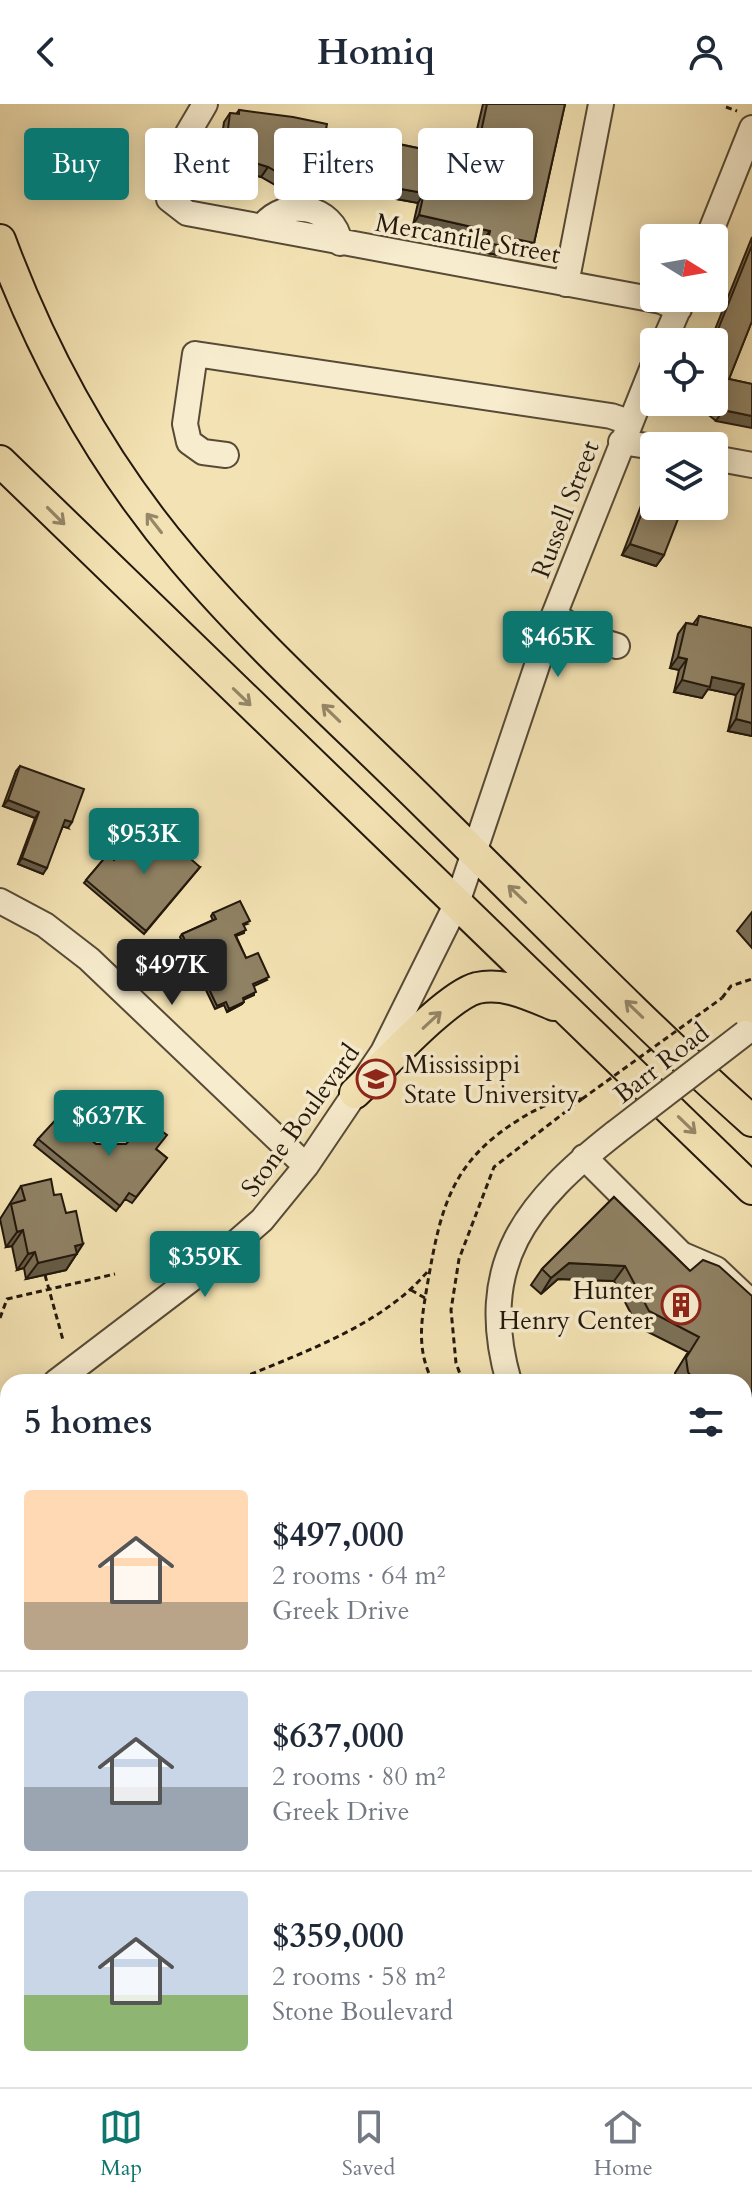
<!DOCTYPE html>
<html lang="en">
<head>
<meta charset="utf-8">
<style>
  body { margin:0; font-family:Cardo,serif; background:#f6f6f7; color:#1f2937; height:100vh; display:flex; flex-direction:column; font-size:30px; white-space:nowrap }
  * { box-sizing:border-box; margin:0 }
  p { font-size:26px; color:#747a83 }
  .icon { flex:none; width:44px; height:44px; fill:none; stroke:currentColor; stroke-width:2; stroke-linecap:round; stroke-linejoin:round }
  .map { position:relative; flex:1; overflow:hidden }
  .sheet { position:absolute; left:0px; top:1270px; width:752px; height:714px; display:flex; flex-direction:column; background:#fff; border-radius:24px 24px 0 0; box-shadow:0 4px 20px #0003 }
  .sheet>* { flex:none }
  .top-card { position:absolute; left:24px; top:24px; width:704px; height:72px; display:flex; gap:16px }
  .needle { width:52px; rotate:101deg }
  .fabs { position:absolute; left:640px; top:120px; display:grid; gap:16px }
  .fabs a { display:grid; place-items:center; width:88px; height:88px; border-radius:8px; background:#fff; box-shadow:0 4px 20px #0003; font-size:40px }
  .price { position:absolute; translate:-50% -68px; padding:0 18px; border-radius:8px; background:#0f766e; color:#fff; font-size:26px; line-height:52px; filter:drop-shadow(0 2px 4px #0008) }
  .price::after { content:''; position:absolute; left:50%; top:48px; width:24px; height:18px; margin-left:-12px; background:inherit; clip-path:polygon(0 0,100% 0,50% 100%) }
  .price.selected { background:#222; color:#fff }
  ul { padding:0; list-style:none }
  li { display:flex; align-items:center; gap:24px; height:200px; padding:0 24px }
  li+li { border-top:2px solid #e0e1e3 }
  li span { display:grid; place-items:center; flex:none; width:224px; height:160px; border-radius:8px; color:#555 }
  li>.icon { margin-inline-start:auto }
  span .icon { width:96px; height:96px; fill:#fffc; stroke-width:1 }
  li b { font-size:34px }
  h2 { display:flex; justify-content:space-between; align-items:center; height:96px; padding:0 24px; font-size:34px }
  .tag { padding:0 28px; border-radius:8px; background:#fff; box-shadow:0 4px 20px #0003; font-size:28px; line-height:72px }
  .tag.selected { background:#0f766e; color:#fff }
  header { display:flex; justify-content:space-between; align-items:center; height:104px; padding:0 24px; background:#fff; font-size:36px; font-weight:800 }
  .tabs { display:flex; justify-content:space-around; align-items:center; height:112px; border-top:2px solid #e0e1e3; background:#fff; font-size:22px; color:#747a83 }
  .tabs a { display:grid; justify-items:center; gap:4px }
  .tabs .selected { color:#0f766e }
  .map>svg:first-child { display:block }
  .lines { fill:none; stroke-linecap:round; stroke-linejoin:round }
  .minor-casing { stroke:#574a36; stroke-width:28 }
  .major-casing { stroke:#23180c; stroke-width:34 }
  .path { stroke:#23180c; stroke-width:3; stroke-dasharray:6 4; stroke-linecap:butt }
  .minor { stroke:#f7ecce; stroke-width:24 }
  .major { stroke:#f3e2b3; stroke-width:30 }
  .minor-bridge-casing { stroke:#574a36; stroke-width:28; stroke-linecap:butt }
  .path-bridge { stroke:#23180c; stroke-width:3; stroke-dasharray:6 4; stroke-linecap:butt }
  .minor-bridge { stroke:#f7ecce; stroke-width:24 }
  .wall { fill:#7b6f55; stroke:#23180c; stroke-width:2 }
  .shaded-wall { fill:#645a45; stroke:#23180c; stroke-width:2 }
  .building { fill:#8f8163; stroke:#23180c; stroke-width:2 }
  .oneway { stroke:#958768 }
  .labels { text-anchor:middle; stroke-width:7; stroke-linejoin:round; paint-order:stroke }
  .street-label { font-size:26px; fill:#23180c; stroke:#f7ecce }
  .poi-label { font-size:26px; fill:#23180c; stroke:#f7ecce; text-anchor:start }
</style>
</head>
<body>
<header><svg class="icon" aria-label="back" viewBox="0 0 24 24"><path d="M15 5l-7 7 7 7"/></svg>Homiq<svg class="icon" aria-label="person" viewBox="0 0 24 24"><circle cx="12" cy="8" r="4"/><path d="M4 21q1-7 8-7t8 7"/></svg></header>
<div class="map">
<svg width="752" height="1983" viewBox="0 0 752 1983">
  <rect width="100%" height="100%" fill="#f3e2b3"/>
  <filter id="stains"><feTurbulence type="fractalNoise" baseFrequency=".0025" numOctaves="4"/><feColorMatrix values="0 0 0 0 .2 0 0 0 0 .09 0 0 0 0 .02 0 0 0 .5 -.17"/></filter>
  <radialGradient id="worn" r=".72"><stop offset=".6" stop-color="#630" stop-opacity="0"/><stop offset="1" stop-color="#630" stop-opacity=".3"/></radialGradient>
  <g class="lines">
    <defs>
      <path id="minor" d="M 205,0 C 189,29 164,61 169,95 L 187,109 L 661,197 L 679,205
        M 262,123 C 284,93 334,101 340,139
        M 708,134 L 752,24
        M 566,180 L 601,0
        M 664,238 L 683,194
        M 621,338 L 654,343
        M 226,351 L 203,348 L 189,338 L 185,320 L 195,250 L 611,312 L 629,318
        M 714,354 L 752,361
        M 554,511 L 591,534 L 617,542
        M 0,797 L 45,821 L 89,855 L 306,1062
        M 584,1053 L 681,1150 L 716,1165 L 752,1199
        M 56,1278 L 215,1157 L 262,1116 L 306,1062 L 383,948 L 457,799 L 554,511 L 654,260
        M 509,1278 C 475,1160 527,1098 615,1029
        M 0,1330 L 8,1322
        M 744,1345 L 752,1335
        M 744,1390 L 752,1377
        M 0,1829 L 8,1833
        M 744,1838 L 752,1853
        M 744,1946 L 752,1946
        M 169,1976 L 176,1983
        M 296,1983 L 300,1976"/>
      <path id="major" d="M 0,136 C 43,252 103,361 183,455 C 260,546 350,625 434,709 C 539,812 642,919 752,1017
        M 0,357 L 752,1085
        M 355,989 C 381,965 446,892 477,884 C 504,878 530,891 554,901"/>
    </defs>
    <use href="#minor" class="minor-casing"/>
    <use href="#major" class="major-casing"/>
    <path class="path" d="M 726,3 L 737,7
      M 722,894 L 731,882 L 752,875
      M 45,1171 L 63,1236
      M 411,1186 L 425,1194
      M 0,1214 L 7,1195 L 115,1170
      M 232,1278 C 298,1250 381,1223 428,1167
      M 433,1278 C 415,1244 422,1213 428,1177 C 441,1102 452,1057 520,1015 C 539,1003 559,994 582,995
      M 463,1278 L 456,1259 L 451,1206 L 459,1155 L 494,1063 L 582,995
      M 674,1278 L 676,1278
      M 0,1458 L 8,1451
      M 338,1976 C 349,1982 364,1983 374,1976
      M 261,1983 L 265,1976
      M 506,1983 L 509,1976"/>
    <use href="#minor" class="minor"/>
    <use href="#major" class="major"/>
    <defs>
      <path id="minor-bridge" d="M 615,1029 L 745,929"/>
    </defs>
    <use href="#minor-bridge" class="minor-bridge-casing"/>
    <path class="path-bridge" d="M 582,995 L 722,894"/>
    <use href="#minor-bridge" class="minor-bridge"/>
  </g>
  <path class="wall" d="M 483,0 L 565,0 L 534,139 L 528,148 L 509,144 L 503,152 L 481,148 L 483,136 L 413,121 L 418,99 L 313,80 L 306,90 L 284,86 L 261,73 L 218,59 L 224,18 L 230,9 L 236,10 L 239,6 L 470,55 Z
    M 752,133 L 752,217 L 729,275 L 752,280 L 716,317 L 704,307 L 698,298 L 714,298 L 714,238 L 710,238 Z
    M 654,368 L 654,402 L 664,451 L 656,462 L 622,451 Z
    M 699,512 L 752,524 L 752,632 L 728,627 L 736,591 L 708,585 L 702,594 L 674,588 L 679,566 L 670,564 L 678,530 L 686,519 L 693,520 Z
    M 20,662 L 68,724 L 63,722 L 43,770 L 18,760 L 35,714 L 3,702 L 16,667 Z
    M 108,750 L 114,756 L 200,763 L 144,830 L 84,779 Z
    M 752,808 L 752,844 L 737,827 Z
    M 213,809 L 247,820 L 244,821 L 244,829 L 236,832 L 246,854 L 267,876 L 254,882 L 254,891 L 243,896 L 242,900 L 227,908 L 224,901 L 215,905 L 205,884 L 207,881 L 214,877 L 213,873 L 200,847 L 189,852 L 180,833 L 182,830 L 213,816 L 211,812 Z
    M 38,1035 L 156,1045 L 167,1054 L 132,1099 L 125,1095 L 116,1107 L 34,1041 Z
    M 21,1082 L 54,1091 L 83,1140 L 66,1166 L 26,1175 L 24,1164 L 17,1166 L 12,1142 L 6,1143 L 0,1115 Z
    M 614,1093 L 690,1167 L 752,1192 L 752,1321 L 744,1323 L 744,1278 L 676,1278 L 675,1269 L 688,1248 L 638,1223 L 614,1177 L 558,1175 L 541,1190 L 531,1181 L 542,1165 Z
    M 0,1551 L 8,1555 L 8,1659 L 6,1663 L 0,1660 Z"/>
  <path class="shaded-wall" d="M 225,49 L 268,63 L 261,73 L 218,59 Z
    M 315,70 L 424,89 L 418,99 L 309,79 Z
    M 291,76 L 313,81 L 306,90 L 284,86 Z
    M 419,111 L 490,127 L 483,136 L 413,121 Z
    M 511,134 L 534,139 L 528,148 L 509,144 L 503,152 L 481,148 L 487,139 Z
    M 723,306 L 752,312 L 752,324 L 716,317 Z
    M 714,391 L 720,392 L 714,401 Z
    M 630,440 L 664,451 L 656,462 L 622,451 Z
    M 678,553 L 687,555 L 679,566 L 670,564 Z
    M 712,573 L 744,580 L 736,591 L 708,585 L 702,594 L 674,588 L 682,576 Z
    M 736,615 L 752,619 L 752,632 L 728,627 Z
    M 8,696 L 39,708 L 35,714 L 3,702 Z
    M 65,716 L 72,718 L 68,724 L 61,722 Z
    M 22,754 L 47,764 L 43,770 L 18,760 Z
    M 244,898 L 242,900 L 227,908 L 229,905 Z
    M 23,1126 L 12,1142 L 6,1143 L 17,1128 Z
    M 83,1140 L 66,1166 L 26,1175 L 38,1159 L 75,1142 Z
    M 35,1148 L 24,1164 L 17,1166 L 28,1150 Z
    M 569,1159 L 625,1162 L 614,1177 L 558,1175 L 541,1190 L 551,1174 Z
    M 752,1311 L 752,1321 L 744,1323 L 744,1322 Z
    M 420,1976 L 433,1976 L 430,1980 Z
    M 434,1976 L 482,1976 L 498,1983 L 450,1983 Z"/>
  <path class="building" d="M 487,0 L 565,0 L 534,139 L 511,134 L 509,143 L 487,139 L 490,127 L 419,111 L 424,89 L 315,70 L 313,81 L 291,76 L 268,63 L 225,49 L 230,9 L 239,10 L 239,6 L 293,13 L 327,20 L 326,25 L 475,56 Z
    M 752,141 L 752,217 L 729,275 L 752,280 L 752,312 L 723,306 L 713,298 L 713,238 Z
    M 654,377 L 654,402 L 683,402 L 664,451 L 630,440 Z
    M 714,378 L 724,380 L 720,392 L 714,391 Z
    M 699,512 L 752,524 L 752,619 L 736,615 L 744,580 L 712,573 L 710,583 L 682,576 L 687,555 L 678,553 L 686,519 L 697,521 Z
    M 20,662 L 84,685 L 72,718 L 65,716 L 47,764 L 22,754 L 39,708 L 8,696 Z
    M 147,717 L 200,763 L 146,827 L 86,776 L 108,750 L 114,756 Z
    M 240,797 L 250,817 L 243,820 L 246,826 L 235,831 L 246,854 L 258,849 L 269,873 L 253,880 L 256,888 L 243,894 L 244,898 L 229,905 L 226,898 L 217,902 L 207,881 L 216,876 L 215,870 L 202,844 L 191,849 L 182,830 L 216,815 L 213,809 Z
    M 60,1011 L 96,1040 L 126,1040 L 148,1017 L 167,1031 L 156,1045 L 167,1054 L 136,1093 L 129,1089 L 120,1102 L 38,1035 Z
    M 51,1075 L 54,1091 L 61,1090 L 66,1109 L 76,1107 L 83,1140 L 75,1142 L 77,1150 L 38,1159 L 35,1148 L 28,1150 L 23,1126 L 17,1128 L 11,1100 L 25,1096 L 21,1082 Z
    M 614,1093 L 690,1167 L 703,1156 L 719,1162 L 752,1192 L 752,1306 L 744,1301 L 744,1278 L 696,1278 L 688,1268 L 686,1254 L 699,1233 L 649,1207 L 625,1162 L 569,1159 L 551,1174 L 542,1165 Z
    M 0,1551 L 8,1555 L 8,1656 L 0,1652 Z
    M 0,1829 L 1,1831 L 8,1833 L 8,1976 L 148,1976 L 142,1983 L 0,1983 Z
    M 482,1976 L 501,1976 L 498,1983 Z"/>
  <defs><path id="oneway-shaft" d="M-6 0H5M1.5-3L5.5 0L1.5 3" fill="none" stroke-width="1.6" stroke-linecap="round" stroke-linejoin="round" transform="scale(2)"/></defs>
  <g class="oneway">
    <use href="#oneway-shaft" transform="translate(56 412) rotate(45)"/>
    <use href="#oneway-shaft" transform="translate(154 419) rotate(-128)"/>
    <use href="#oneway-shaft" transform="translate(242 593) rotate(44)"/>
    <use href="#oneway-shaft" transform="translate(331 609) rotate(-136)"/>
    <use href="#oneway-shaft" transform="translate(517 790) rotate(-136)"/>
    <use href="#oneway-shaft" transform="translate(634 905) rotate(-136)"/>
    <use href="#oneway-shaft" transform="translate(432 916) rotate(-43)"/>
    <use href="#oneway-shaft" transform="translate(687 1021) rotate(44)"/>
  </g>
  <defs>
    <symbol id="university-ring" viewBox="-11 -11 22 22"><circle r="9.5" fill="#f7ecce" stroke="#8f2418" stroke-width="1.5"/><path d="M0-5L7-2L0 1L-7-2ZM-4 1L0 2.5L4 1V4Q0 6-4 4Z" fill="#8f2418"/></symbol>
    <symbol id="building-ring" viewBox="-11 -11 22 22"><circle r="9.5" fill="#f7ecce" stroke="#8f2418" stroke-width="1.5"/><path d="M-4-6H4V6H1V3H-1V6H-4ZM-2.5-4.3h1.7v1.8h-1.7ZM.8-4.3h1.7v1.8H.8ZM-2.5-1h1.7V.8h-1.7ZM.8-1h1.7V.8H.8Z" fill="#8f2418"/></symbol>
  </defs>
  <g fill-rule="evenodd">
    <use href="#university-ring" x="354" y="953" width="44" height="44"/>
    <use href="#building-ring" x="659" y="1179" width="44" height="44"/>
  </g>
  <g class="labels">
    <g class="street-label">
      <text transform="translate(468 134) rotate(10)" y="9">Mercantile Street</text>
      <text transform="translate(565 405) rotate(-69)" y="9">Russell Street</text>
      <text transform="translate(661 959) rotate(-38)" y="9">Barr Road</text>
      <text transform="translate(300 1016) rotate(-54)" y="9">Stone Boulevard</text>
    </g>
    <g class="poi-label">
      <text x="404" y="969">Mississippi<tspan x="404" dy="30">State University</tspan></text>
      <text x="653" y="1195" text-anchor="end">Hunter<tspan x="653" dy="30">Henry Center</tspan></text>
    </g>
  </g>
  <rect width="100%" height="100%" filter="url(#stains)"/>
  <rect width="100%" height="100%" fill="url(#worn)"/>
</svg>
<div class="fabs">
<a><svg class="needle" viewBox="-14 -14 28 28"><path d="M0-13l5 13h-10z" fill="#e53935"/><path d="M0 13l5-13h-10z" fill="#747a83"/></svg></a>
<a><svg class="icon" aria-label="locate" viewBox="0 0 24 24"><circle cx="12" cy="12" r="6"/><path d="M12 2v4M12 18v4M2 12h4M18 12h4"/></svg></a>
<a><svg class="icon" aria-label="layers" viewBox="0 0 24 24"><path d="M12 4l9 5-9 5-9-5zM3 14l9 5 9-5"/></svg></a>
</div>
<b class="price" style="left:558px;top:575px">$465K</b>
<b class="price" style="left:144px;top:772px">$953K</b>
<b class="price selected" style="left:172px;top:903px">$497K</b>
<b class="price" style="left:109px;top:1054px">$637K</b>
<b class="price" style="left:205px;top:1195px">$359K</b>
<div class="top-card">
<a class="tag selected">Buy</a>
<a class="tag">Rent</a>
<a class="tag">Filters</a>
<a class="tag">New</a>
</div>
<section class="sheet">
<h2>5 homes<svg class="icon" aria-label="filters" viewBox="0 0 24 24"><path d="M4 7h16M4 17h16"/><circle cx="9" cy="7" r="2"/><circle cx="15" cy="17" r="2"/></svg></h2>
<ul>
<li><span style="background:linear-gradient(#ffd9b3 70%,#b9a48a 0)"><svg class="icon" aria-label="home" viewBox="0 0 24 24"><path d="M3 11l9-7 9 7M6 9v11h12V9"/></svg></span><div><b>$497,000</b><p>2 rooms · 64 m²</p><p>Greek Drive</p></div></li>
<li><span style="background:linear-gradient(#c9d6e8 60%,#9aa5b1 0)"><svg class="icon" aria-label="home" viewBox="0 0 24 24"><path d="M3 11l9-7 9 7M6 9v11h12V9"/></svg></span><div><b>$637,000</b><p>2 rooms · 80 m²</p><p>Greek Drive</p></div></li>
<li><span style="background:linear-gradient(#c9d6e8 65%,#8fb573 0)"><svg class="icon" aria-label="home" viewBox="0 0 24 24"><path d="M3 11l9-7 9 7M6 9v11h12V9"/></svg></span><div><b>$359,000</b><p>2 rooms · 58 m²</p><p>Stone Boulevard</p></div></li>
</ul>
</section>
</div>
<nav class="tabs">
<a class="selected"><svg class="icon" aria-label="map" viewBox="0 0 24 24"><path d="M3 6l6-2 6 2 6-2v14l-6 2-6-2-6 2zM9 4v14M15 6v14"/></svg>Map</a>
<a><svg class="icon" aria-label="saved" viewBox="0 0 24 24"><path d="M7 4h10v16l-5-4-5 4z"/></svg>Saved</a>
<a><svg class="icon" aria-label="home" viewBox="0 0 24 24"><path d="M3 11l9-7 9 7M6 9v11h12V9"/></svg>Home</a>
</nav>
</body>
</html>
